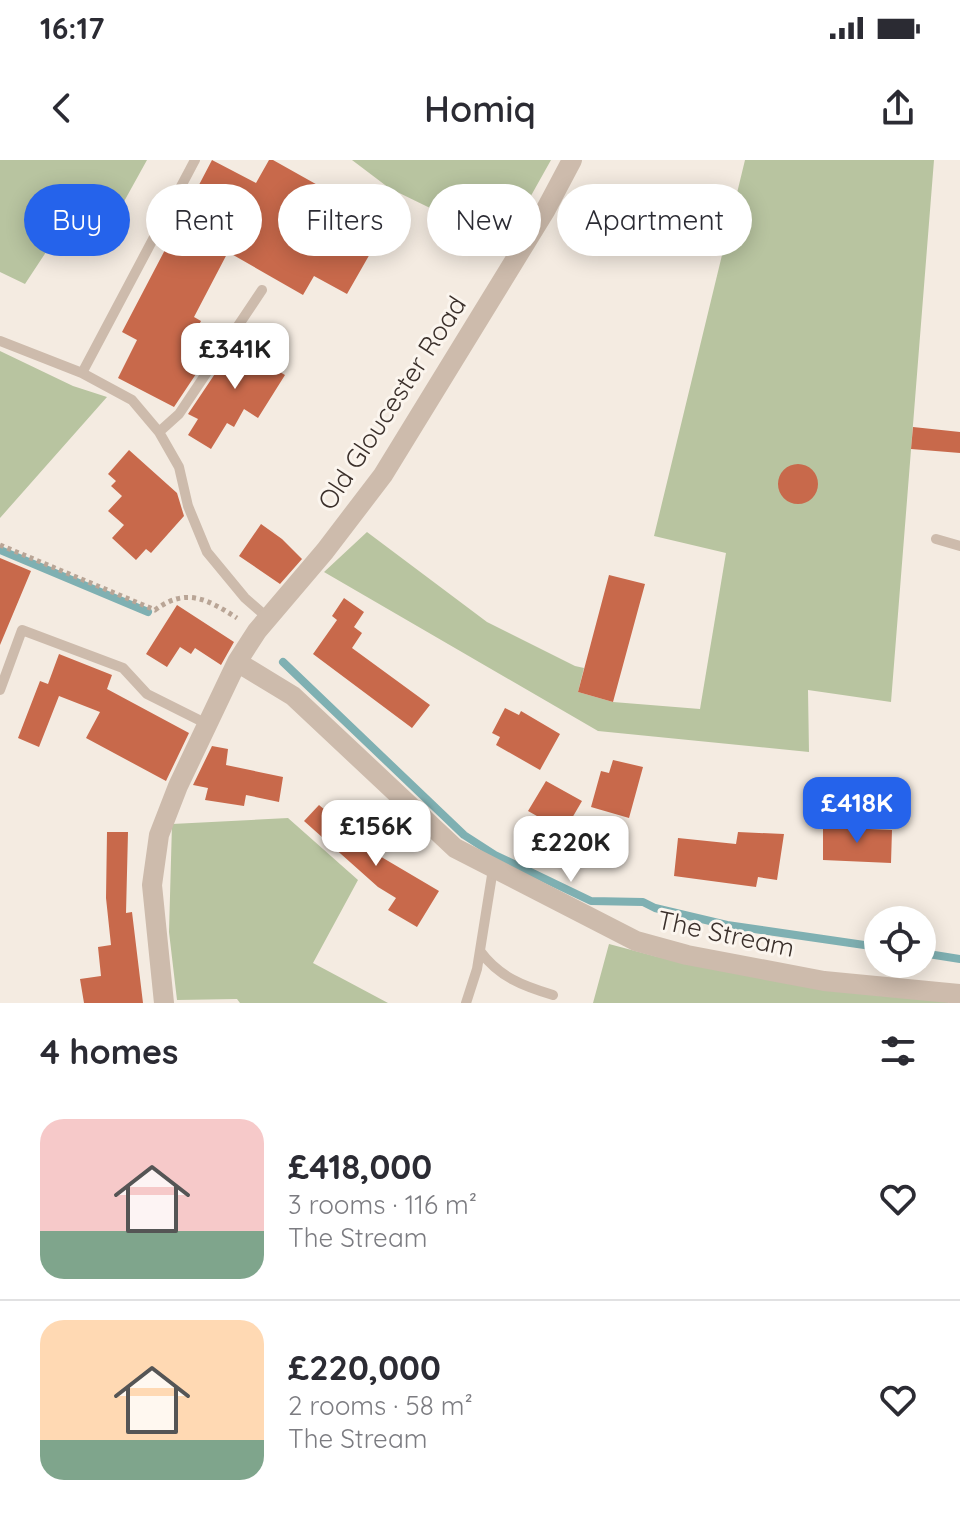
<!DOCTYPE html>
<html lang="en">
<head>
<meta charset="utf-8">
<style>
  body { margin:0; font-family:Quicksand,sans-serif; background:#f7f7f7; color:#2b2b33; height:100vh; display:flex; flex-direction:column; font-size:30px; white-space:nowrap }
  * { box-sizing:border-box; margin:0 }
  p { font-size:26px; color:#7c7c81 }
  .icon { flex:none; width:44px; height:44px; fill:none; stroke:currentColor; stroke-width:2; stroke-linecap:round; stroke-linejoin:round }
  .map { position:relative; height:843px; overflow:hidden }
  .details { display:flex; flex-direction:column; background:#fff; flex:1 }
  .details>* { flex:none }
  .top-card { position:absolute; left:24px; top:24px; width:912px; height:72px; display:flex; gap:16px }
  .fabs { position:absolute; left:864px; top:746px; display:grid; gap:16px }
  .fabs a { display:grid; place-items:center; width:72px; height:72px; border-radius:50%; background:#fff; box-shadow:0 4px 20px #0003; font-size:40px }
  .price { position:absolute; translate:-50% -68px; padding:0 18px; border-radius:16px; background:#fff; color:#222; font-size:26px; line-height:52px; filter:drop-shadow(0 2px 4px #0008) }
  .price::after { content:''; position:absolute; left:50%; top:48px; width:24px; height:18px; margin-left:-12px; background:inherit; clip-path:polygon(0 0,100% 0,50% 100%) }
  .price.on { background:#2563eb; color:#fff }
  ul { padding:0; list-style:none }
  li { display:flex; align-items:center; gap:24px; height:200px; padding:0 40px }
  li+li { border-top:2px solid #e1e1e2 }
  li span { display:grid; place-items:center; flex:none; width:224px; height:160px; border-radius:24px; color:#555 }
  li>.icon { margin-inline-start:auto }
  span .icon { width:96px; height:96px; fill:#fffc; stroke-width:1 }
  li b { font-size:34px }
  h2 { display:flex; justify-content:space-between; align-items:center; height:96px; padding:0 40px; font-size:34px }
  .chip { padding:0 28px; border-radius:36px; background:#fff; box-shadow:0 4px 20px #0003; font-size:28px; line-height:72px }
  .chip.on { background:#2563eb; color:#fff }
  .status { display:flex; justify-content:space-between; align-items:center; height:56px; padding:0 40px; background:#fff; direction:ltr }
  .status svg { height:22px; fill:currentColor }
  header { display:flex; justify-content:space-between; align-items:center; height:104px; padding:0 40px; background:#fff; font-size:36px; font-weight:600 }
  .map>svg:first-child { display:block }
  .green { fill:#b8c4a0 }
  .lines { fill:none; stroke-linecap:round; stroke-linejoin:round }
  .stream { stroke:#7fb0b2; stroke-width:8 }
  .building { fill:#c8694b }
  .path { stroke:#b9a596; stroke-width:5; stroke-dasharray:4 4; stroke-linecap:butt }
  .service { stroke:#cdbbac; stroke-width:10 }
  .minor { stroke:#cdbbac; stroke-width:20 }
  .labels { text-anchor:middle; stroke-width:6; stroke-linejoin:round; paint-order:stroke }
  .street-label { font-size:26px; fill:#3b302b; stroke:#fbf5ee }
</style>
</head>
<body>
<div class="status"><b>16:17</b><svg viewBox="0 0 49 12"><path d="M0 12V9h3v3zM5 12V6h3v6zM10 12V3h3v9zM15 12V0h3v12zM26 1h20v11H26zM47 4h2v5h-2z"/></svg></div>
<header><svg class="icon" aria-label="back" viewBox="0 0 24 24"><path d="M15 5l-7 7 7 7"/></svg>Homiq<svg class="icon" aria-label="share" viewBox="0 0 24 24"><path d="M12 15V3M7 8l5-5 5 5M5 13v7h14v-7"/></svg></header>
<div class="map">
<svg width="960" height="843" viewBox="0 0 960 843">
  <rect width="100%" height="100%" fill="#f4ebe1"/>
  <path class="green" d="M 0,0 L 147,0 L 111,65 L 73,51 L 25,124 L 0,112 Z
    M 352,0 L 551,0 L 504,84 L 389,28 Z
    M 745,0 L 934,0 L 891,542 L 808,530 L 809,592 L 598,571 L 324,412 L 367,372 L 487,462 L 575,506 L 584,508 L 578,532 L 613,542 L 700,549 L 726,393 L 654,376 Z
    M 0,191 L 73,226 L 107,237 L 0,358 Z
    M 288,658 L 358,720 L 313,803 L 388,843 L 240,843 L 237,839 L 177,840 L 169,772 L 172,664 Z
    M 609,784 L 658,797 L 949,839 L 948,843 L 593,843 Z"/>
  <g class="lines">
    <path class="stream" d="M 0,390 L 148,452
      M 283,502 L 464,675 L 495,695 L 591,741 L 643,742 L 655,748 L 727,765 L 878,787
      M 922,793 L 960,799"/>
  </g>
  <path class="building" d="M 212,0 L 256,23 L 269,0 L 273,0 L 387,64 L 347,134 L 314,116 L 303,135 L 228,92 L 194,157 L 201,161 L 188,186 L 208,196 L 174,247 L 118,218 L 137,180 L 122,172 Z
    M 241,175 L 272,194 L 266,204 L 285,215 L 258,258 L 244,249 L 234,267 L 227,263 L 211,289 L 188,275 L 198,259 L 188,254 Z
    M 913,267 L 960,272 L 960,293 L 911,289 Z
    M 129,290 L 177,333 L 184,356 L 151,393 L 146,389 L 136,400 L 112,378 L 124,365 L 108,351 L 122,336 L 111,326 L 116,321 L 108,314 Z
    M778 324a20 20 0 1 1 40 0a20 20 0 1 1-40 0Z
    M 261,364 L 282,379 L 302,399 L 280,424 L 239,396 Z
    M 0,398 L 31,411 L 0,485 Z
    M 609,415 L 645,424 L 613,542 L 578,532 Z
    M 344,438 L 364,452 L 354,467 L 362,473 L 352,488 L 430,545 L 412,568 L 313,494 L 337,460 L 332,456 Z
    M 177,445 L 234,482 L 221,505 L 195,488 L 191,494 L 180,487 L 167,507 L 146,494 Z
    M 59,494 L 112,515 L 107,529 L 189,573 L 166,621 L 86,578 L 100,552 L 59,536 L 39,587 L 18,578 L 40,521 L 48,524 Z
    M 505,548 L 519,555 L 521,551 L 560,574 L 540,610 L 496,585 L 500,577 L 492,573 Z
    M 212,586 L 228,589 L 226,605 L 283,617 L 279,642 L 246,635 L 244,646 L 205,640 L 208,628 L 193,625 Z
    M 613,600 L 643,607 L 629,658 L 591,647 L 601,611 L 609,613 Z
    M 546,621 L 582,641 L 568,665 L 557,658 L 553,665 L 528,651 Z
    M 319,645 L 364,682 L 361,685 L 439,731 L 417,767 L 388,750 L 396,738 L 378,727 L 304,661 Z
    M 823,667 L 892,670 L 891,703 L 823,700 Z
    M 107,672 L 128,672 L 126,753 L 132,752 L 143,843 L 84,843 L 80,819 L 101,816 L 98,787 L 111,785 L 106,738 Z
    M 738,672 L 784,674 L 777,720 L 758,717 L 756,727 L 674,716 L 678,678 L 736,684 Z"/>
  <g class="lines">
    <path class="path" d="M 0,385 L 155,450 C 186,427 207,439 237,458"/>
    <path class="service" d="M 0,181 L 82,213 L 132,240 L 159,272 L 179,307 L 188,346 L 207,392 L 245,438 L 268,458
      M 82,213 L 195,0
      M 159,272 L 179,254 L 262,130
      M 936,379 L 960,386
      M 0,530 L 22,470 L 123,508 L 147,534 L 207,564
      M 480,791 C 499,817 523,826 553,835
      M 466,843 L 477,809 L 493,709"/>
    <path class="minor" d="M 237,502 L 293,536 L 455,688 L 636,781 L 687,795 L 824,821 L 960,834
      M 164,843 L 152,725 L 159,675 L 178,626 L 237,502 L 257,471 L 325,391 L 383,315 L 545,51 L 572,0"/>
  </g>
  <g class="labels">
    <g class="street-label">
      <text transform="translate(392 243) rotate(-57)" y="9">Old Gloucester Road</text>
      <text transform="translate(726 774) rotate(12)" y="9">The Stream</text>
    </g>
  </g>
</svg>
<div class="fabs">
<a><svg class="icon" aria-label="locate" viewBox="0 0 24 24"><circle cx="12" cy="12" r="6"/><path d="M12 2v4M12 18v4M2 12h4M18 12h4"/></svg></a>
</div>
<b class="price" style="left:235px;top:231px">£341K</b>
<b class="price on" style="left:857px;top:685px">£418K</b>
<b class="price" style="left:376px;top:708px">£156K</b>
<b class="price" style="left:571px;top:724px">£220K</b>
<div class="top-card">
<a class="chip on">Buy</a>
<a class="chip">Rent</a>
<a class="chip">Filters</a>
<a class="chip">New</a>
<a class="chip">Apartment</a>
</div>
</div>
<section class="details">
<h2>4 homes<svg class="icon" aria-label="filters" viewBox="0 0 24 24"><path d="M4 7h16M4 17h16"/><circle cx="9" cy="7" r="2"/><circle cx="15" cy="17" r="2"/></svg></h2>
<ul>
<li><span style="background:linear-gradient(#f6c9c9 70%,#7fa58c 0)"><svg class="icon" aria-label="home" viewBox="0 0 24 24"><path d="M3 11l9-7 9 7M6 9v11h12V9"/></svg></span><div><b>£418,000</b><p>3 rooms · 116 m²</p><p>The Stream</p></div><svg class="icon" aria-label="heart" viewBox="0 0 24 24"><path d="M12 20l-8-8c-3-5 5-10 8-4 3-6 11-1 8 4z"/></svg></li>
<li><span style="background:linear-gradient(#ffd9b3 75%,#7fa58c 0)"><svg class="icon" aria-label="home" viewBox="0 0 24 24"><path d="M3 11l9-7 9 7M6 9v11h12V9"/></svg></span><div><b>£220,000</b><p>2 rooms · 58 m²</p><p>The Stream</p></div><svg class="icon" aria-label="heart" viewBox="0 0 24 24"><path d="M12 20l-8-8c-3-5 5-10 8-4 3-6 11-1 8 4z"/></svg></li>
</ul>
</section>
</body>
</html>
